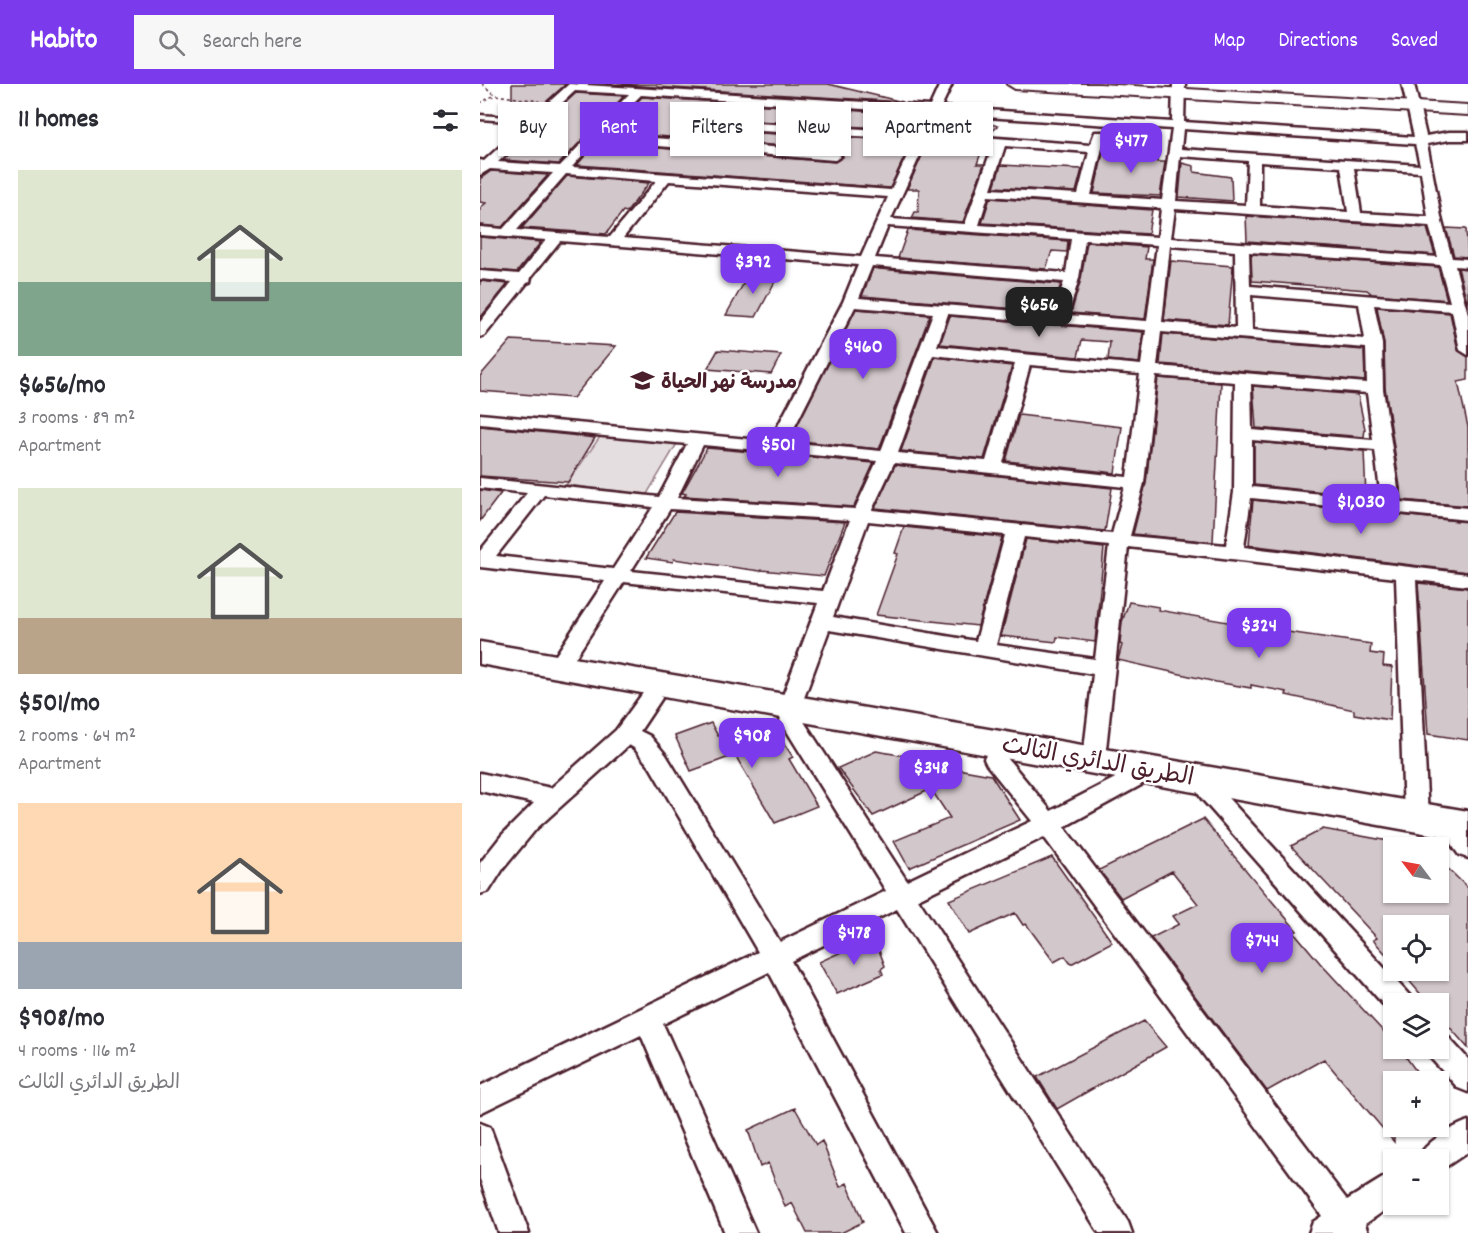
<!DOCTYPE html>
<html lang="en">
<head>
<meta charset="utf-8">
<style>
  body { margin:0; font-family:Dekko,"Playpen Sans Arabic",sans-serif; background:#f7f7f7; color:#2b2b33; height:100vh; display:flex; flex-direction:column; font-size:22px; white-space:nowrap }
  * { box-sizing:border-box; margin:0 }
  p { font-size:20px; color:#7c7c81 }
  .icon { flex:none; width:33px; height:33px; fill:none; stroke:currentColor; stroke-width:2; stroke-linecap:round; stroke-linejoin:round }
  .map { position:relative; flex:1; overflow:hidden }
  .sheet { display:flex; flex-direction:column; background:#fff; width:480px }
  .sheet>* { flex:none }
  .top-card { position:absolute; left:18px; top:18px; width:570px; height:54px; display:flex; gap:12px }
  .needle { width:39px; rotate:302deg }
  .controls { position:absolute; left:903px; top:753px; display:grid; gap:12px }
  .controls a { display:grid; place-items:center; width:66px; height:66px; border-radius:0px; background:#fff; box-shadow:0 2px 4px #0004; font-size:30px }
  .price { position:absolute; translate:-50% -51px; padding:0 14px; border-radius:12px; background:#7c3aed; color:#fff; font-size:20px; line-height:39px; filter:drop-shadow(0 2px 3px #0008) }
  .price::after { content:''; position:absolute; left:50%; top:36px; width:18px; height:14px; margin-left:-9px; background:inherit; clip-path:polygon(0 0,100% 0,50% 100%) }
  .price.current { background:#222; color:#fff }
  ul { padding:0; list-style:none }
  li { display:grid; align-content:center; gap:12px; height:318px; padding:0 18px }
  li span { display:grid; place-items:center; height:186px; border-radius:0px; color:#555 }
  li>.icon { margin-inline-start:auto }
  span .icon { width:108px; height:108px; fill:#fffc; stroke-width:1 }
  li b { font-size:26px }
  h2 { display:flex; justify-content:space-between; align-items:center; height:72px; padding:0 18px; font-size:26px }
  .chip { padding:0 21px; border-radius:0px; background:#fff; box-shadow:0 2px 4px #0004; font-size:21px; line-height:54px }
  .chip.current { background:#7c3aed; color:#fff }
  header { display:flex; align-items:center; gap:36px; box-sizing:border-box; height:84px; padding:0 30px; background:#7c3aed; color:#fff }
  header strong { font-size:28px }
  nav { display:flex; gap:33px; margin-inline-start:auto; font-size:21px }
  .search { width:420px; height:54px; background:#f7f7f7; display:flex; align-items:center; gap:15px; box-sizing:border-box; padding:0 21px; border-radius:0px; color:#7c7c81; font-size:22px }
  main { display:flex; flex:1; min-height:0 }
  .map>svg:first-child { display:block }
  .green { fill:#e5dee0; stroke:#987e86; stroke-width:1.5 }
  .building { fill:#d2c7cb; stroke:#4a1f2b; stroke-width:1.5 }
  .lines { fill:none; stroke-linecap:round; stroke-linejoin:round }
  .lane-casing { stroke:#4a1f2b; stroke-width:5 }
  .street-casing { stroke:#4a1f2b; stroke-width:5 }
  .secondary-casing { stroke:#4a1f2b; stroke-width:4 }
  .highway-casing { stroke:#4a1f2b; stroke-width:5 }
  .path { stroke:#4a1f2b; stroke-width:1.5; stroke-dasharray:3 3; stroke-linecap:butt }
  .lane { fill:#fff; fill-rule:evenodd }
  .street { fill:#fff; fill-rule:evenodd }
  .secondary { fill:#fff; fill-rule:evenodd }
  .highway { fill:#fff; fill-rule:evenodd }
  .labels { text-anchor:middle; stroke-width:5; stroke-linejoin:round; paint-order:stroke }
  .far-poi-label { font-size:20px; font-weight:bold; fill:#4a1f2b; stroke:#fff; text-anchor:start }
  .street-label { font-size:24px; fill:#4a1f2b; stroke:#fff }
</style>
</head>
<body>
<header>
<strong>Habito</strong>
<div class="search"><svg class="icon" aria-label="search" viewBox="0 0 24 24"><circle cx="10" cy="10" r="6"/><path d="M15 15l6 6"/></svg>Search here</div>
<nav><a>Map</a><a>Directions</a><a>Saved</a></nav>
</header>
<main>
<section class="sheet">
<h2>11 homes<svg class="icon" aria-label="filters" viewBox="0 0 24 24"><path d="M4 7h16M4 17h16"/><circle cx="9" cy="7" r="2"/><circle cx="15" cy="17" r="2"/></svg></h2>
<ul>
<li><span style="background:linear-gradient(#dfe7d0 60%,#7fa58c 0)"><svg class="icon" aria-label="home" viewBox="0 0 24 24"><path d="M3 11l9-7 9 7M6 9v11h12V9"/></svg></span><div><b>$656/mo</b><p>3 rooms · 89 m²</p><p>Apartment</p></div></li>
<li><span style="background:linear-gradient(#dfe7d0 70%,#b9a48a 0)"><svg class="icon" aria-label="home" viewBox="0 0 24 24"><path d="M3 11l9-7 9 7M6 9v11h12V9"/></svg></span><div><b>$501/mo</b><p>2 rooms · 64 m²</p><p>Apartment</p></div></li>
<li><span style="background:linear-gradient(#ffd9b3 75%,#9aa5b1 0)"><svg class="icon" aria-label="home" viewBox="0 0 24 24"><path d="M3 11l9-7 9 7M6 9v11h12V9"/></svg></span><div><b>$908/mo</b><p>4 rooms · 116 m²</p><p>الطريق الدائري الثالث</p></div></li>
</ul>
</section>
<div class="map">
<svg width="988" height="1149" viewBox="0 0 988 1149">
  <rect width="100%" height="100%" fill="#fff"/>
  <filter id="ink" filterUnits="userSpaceOnUse"><feTurbulence type="fractalNoise" baseFrequency=".0167" numOctaves="2"/><feDisplacementMap in="SourceGraphic" scale="12" xChannelSelector="R" yChannelSelector="G"/><feConvolveMatrix kernelMatrix="1 2 1 2 8 2 1 2 1" color-interpolation-filters="sRGB"/></filter>
  <g filter="url(#ink)">
    <path class="green" d="M 122,350 L 198,358 L 167,410 L 86,401 Z"/>
    <path class="building" d="M 32,0 L 86,0 L 50,32 L 32,31 Z
      M 126,0 L 348,0 L 423,18 Z
      M 96,9 L 144,12 L 79,80 L 23,76 Z
      M 162,13 L 444,31 L 437,46 L 201,33 L 193,38 L 201,45 L 432,57 L 410,104 L 97,81 L 116,59 L 355,78 L 363,73 L 355,66 L 127,48 Z
      M 459,32 L 491,34 L 518,42 L 508,51 L 453,47 Z
      M 448,58 L 503,63 L 497,80 L 504,80 L 483,138 L 432,134 L 435,128 L 438,128 L 439,105 L 427,105 Z
      M 660,67 L 678,68 L 677,78 L 685,78 L 680,112 L 614,109 L 623,69 L 659,71 Z
      M 702,79 L 714,82 L 714,88 L 751,93 L 752,117 L 699,113 Z
      M 521,81 L 579,84 L 602,85 L 596,108 L 514,103 Z
      M 11,87 L 68,91 L 22,143 L 0,141 L 0,124 L 6,119 L 0,118 L 0,95 Z
      M 87,92 L 169,99 L 147,128 L 143,127 L 126,150 L 42,144 Z
      M 510,114 L 672,126 L 668,150 L 502,139 Z
      M 766,132 L 947,144 L 955,171 L 767,157 Z
      M 966,144 L 986,145 L 988,173 L 974,172 Z
      M 428,146 L 588,157 L 587,168 L 572,167 L 566,185 L 418,174 Z
      M 0,153 L 61,158 L 37,188 L 0,185 Z
      M 607,158 L 667,163 L 665,175 L 673,175 L 665,235 L 591,229 L 601,195 Z
      M 771,170 L 958,183 L 967,216 L 892,210 L 887,206 L 772,197 Z
      M 691,177 L 753,182 L 748,241 L 684,236 Z
      M 393,184 L 399,185 L 581,200 L 571,228 L 382,212 Z
      M 978,184 L 988,185 L 988,221 Z
      M 270,188 L 299,190 L 276,233 L 246,231 Z
      M 0,197 L 28,200 L 0,234 Z
      M 897,223 L 970,229 L 978,266 L 988,273 L 988,296 L 978,298 L 988,343 L 988,422 L 922,416 L 905,303 L 904,260 Z
      M 376,225 L 450,231 L 399,365 L 310,356 Z
      M 470,232 L 663,248 L 659,279 L 628,276 L 630,258 L 602,256 L 598,273 L 460,260 Z
      M 683,250 L 884,266 L 885,297 L 680,280 Z
      M 31,256 L 136,262 L 93,314 L 0,307 L 0,292 Z
      M 238,266 L 301,271 L 291,290 L 227,285 Z
      M 455,273 L 532,282 L 504,375 L 421,367 Z
      M 678,294 L 741,299 L 733,458 L 653,450 L 666,399 Z
      M 773,302 L 878,311 L 885,345 L 884,353 L 776,344 Z
      M 539,331 L 642,343 L 635,389 L 526,377 Z
      M 0,342 L 90,351 L 115,354 L 88,398 L 0,392 Z
      M 774,358 L 884,367 L 886,412 L 774,401 Z
      M 227,364 L 394,379 L 374,423 L 204,412 L 206,410 L 202,409 Z
      M 415,381 L 632,404 L 625,447 L 395,424 Z
      M 0,406 L 21,409 L 0,437 Z
      M 773,416 L 988,438 L 988,488 L 769,461 Z
      M 195,428 L 365,438 L 344,492 L 281,486 L 280,487 L 194,475 L 193,478 L 166,474 Z
      M 424,443 L 522,453 L 498,542 L 396,531 L 418,470 L 415,469 Z
      M 546,455 L 624,464 L 615,558 L 577,553 L 576,558 L 521,552 Z
      M 938,499 L 988,504 L 988,656 L 948,650 Z
      M 649,518 L 679,523 L 678,526 L 776,543 L 777,539 L 808,546 L 807,548 L 891,560 L 890,569 L 904,571 L 903,582 L 912,583 L 910,636 L 874,630 L 874,626 L 806,611 L 807,608 L 771,601 L 771,604 L 736,598 L 638,576 L 642,561 L 640,560 L 642,538 Z
      M 231,639 L 238,652 L 266,655 L 275,668 L 303,658 L 313,673 L 309,675 L 337,722 L 295,739 L 255,671 L 211,687 L 195,652 Z
      M 396,667 L 425,672 L 427,676 L 511,691 L 540,736 L 429,784 L 414,757 L 470,734 L 451,705 L 393,732 L 358,684 Z
      M 723,735 L 817,847 L 814,848 L 840,879 L 914,959 L 914,964 L 918,964 L 926,973 L 944,998 L 914,998 L 914,1058 L 844,975 L 787,1007 L 671,854 L 699,840 L 693,832 L 718,820 L 692,787 L 641,814 L 619,786 Z
      M 843,745 L 914,758 L 914,808 L 958,808 L 958,775 L 988,804 L 988,964 L 958,930 L 958,920 L 949,920 L 920,886 L 958,886 L 958,842 L 914,842 L 914,879 L 893,856 L 897,854 L 811,762 Z
      M 572,773 L 632,858 L 591,880 L 585,872 L 574,878 L 546,840 L 543,841 L 535,829 L 489,850 L 469,816 Z
      M 394,853 L 405,882 L 401,885 L 403,890 L 357,910 L 339,878 Z
      M 664,937 L 686,963 L 577,1025 L 557,993 Z
      M 315,1024 L 336,1061 L 342,1057 L 360,1103 L 367,1099 L 383,1138 L 361,1149 L 327,1149 L 312,1119 L 305,1123 L 288,1079 L 280,1083 L 268,1046 Z"/>
    <g class="lines">
      <defs>
        <path id="lane" d="M 0,31 L 55,35 L 58,37 L 55,39 L 0,35 Z"/>
        <path id="street" d="M 89,0 L 450,22 L 460,0 L 472,0 L 461,23 L 692,38 L 693,0 L 705,0 L 704,38 L 934,53 L 922,0 L 934,0 L 946,52 L 969,48 L 988,48 L 988,56 L 969,56 L 947,60 L 962,138 L 972,174 L 988,175 L 988,183 L 975,182 L 988,230 L 988,271 L 980,266 L 972,227 L 894,221 L 902,260 L 903,305 L 920,418 L 988,424 L 988,436 L 771,414 L 764,463 L 988,490 L 988,502 L 936,496 L 948,733 L 944,740 L 936,742 L 928,740 L 924,733 L 916,494 L 648,463 L 625,674 L 622,680 L 614,683 L 606,680 L 603,674 L 613,590 L 349,546 L 321,622 L 318,628 L 314,629 L 319,630 L 427,797 L 552,737 L 507,681 L 504,675 L 507,669 L 515,666 L 523,669 L 571,727 L 645,689 L 653,686 L 661,689 L 665,695 L 661,701 L 584,743 L 867,1116 L 914,1087 L 914,1120 L 885,1140 L 888,1149 L 829,1149 L 833,1138 L 842,1132 L 564,753 L 438,815 L 648,1138 L 652,1149 L 619,1149 L 417,825 L 311,877 L 458,1149 L 426,1149 L 289,888 L 183,940 L 276,1149 L 245,1149 L 161,951 L 0,1029 L 0,1002 L 278,868 L 170,683 L 154,664 L 149,661 L 56,745 L 23,785 L 9,807 L 0,810 L 0,779 L 22,751 L 54,719 L 0,707 L 0,689 L 71,704 L 136,646 L 163,609 L 171,606 L 179,609 L 182,614 L 160,647 L 170,652 L 186,671 L 300,858 L 406,807 L 300,636 L 303,630 L 307,629 L 302,628 L 299,622 L 338,519 L 144,498 L 86,588 L 79,590 L 72,588 L 68,583 L 125,497 L 0,483 L 0,467 L 47,409 L 0,404 L 0,394 L 179,413 L 207,360 L 0,340 L 0,330 L 290,357 L 363,218 L 378,181 L 80,157 L 51,193 L 50,198 L 47,199 L 5,251 L 0,253 L 0,238 L 32,198 L 0,195 L 0,187 L 39,190 L 66,156 L 0,151 L 0,143 L 23,145 L 73,89 L 10,85 L 0,91 L 0,76 L 4,77 ZM 95,7 L 149,10 L 80,82 L 18,78 ZM 161,11 L 447,29 L 438,48 L 201,35 L 195,39 L 201,43 L 435,55 L 411,106 L 92,83 L 115,57 L 355,76 L 361,72 L 355,68 L 122,50 ZM 458,30 L 692,45 L 682,116 L 611,111 L 625,51 L 623,48 L 615,48 L 610,61 L 450,49 ZM 703,45 L 935,60 L 940,81 L 701,65 ZM 447,56 L 513,61 L 485,140 L 411,135 ZM 525,62 L 609,68 L 598,110 L 511,105 ZM 700,72 L 768,77 L 766,121 L 696,117 ZM 780,78 L 861,83 L 868,128 L 780,122 ZM 874,84 L 941,88 L 948,133 L 881,129 ZM 86,90 L 176,97 L 130,153 L 37,146 ZM 189,97 L 408,113 L 381,173 L 143,154 ZM 508,112 L 681,124 L 678,153 L 499,141 ZM 695,125 L 949,142 L 958,173 L 691,154 ZM 408,142 L 591,155 L 586,189 L 395,174 ZM 605,156 L 677,161 L 667,237 L 588,231 L 599,194 ZM 690,162 L 755,167 L 756,244 L 682,238 ZM 769,168 L 960,181 L 970,218 L 770,202 ZM 392,182 L 584,198 L 573,230 L 379,214 ZM 771,211 L 879,220 L 885,255 L 772,246 ZM 375,223 L 453,229 L 401,367 L 307,358 ZM 468,230 L 666,246 L 661,281 L 457,262 ZM 681,248 L 886,264 L 887,299 L 677,282 ZM 453,271 L 535,280 L 506,377 L 418,369 ZM 550,281 L 660,290 L 647,393 L 523,379 ZM 676,292 L 755,298 L 754,408 L 746,461 L 650,452 L 664,399 ZM 771,300 L 887,309 L 893,356 L 772,346 ZM 772,356 L 895,366 L 901,416 L 772,403 ZM 223,361 L 397,377 L 375,425 L 197,414 ZM 414,379 L 645,403 L 632,450 L 392,426 ZM 64,411 L 173,423 L 133,485 L 16,472 ZM 190,425 L 370,436 L 343,507 L 151,487 ZM 388,437 L 525,451 L 496,557 L 353,533 ZM 544,453 L 629,462 L 615,575 L 516,561 Z
          M 730,700 L 738,703 L 930,912 L 933,920 L 914,920 L 914,930 L 910,928 L 722,715 L 718,709 L 722,703 Z
          M 978,743 L 988,748 L 988,774 L 979,771 L 966,753 L 970,746 Z
          M 958,950 L 968,953 L 988,975 L 988,1008 L 978,1004 L 948,971 L 945,964 L 958,964 Z
          M 988,1037 L 988,1068 L 958,1088 L 958,1076 L 937,1076 C 945,1058 970,1044 988,1037 Z
          M 0,1039 L 10,1043 L 49,1149 L 19,1149 L 0,1095 Z"/>
        <path id="secondary" d="M 527,0 L 619,0 L 988,21 L 988,31 L 535,5 Z"/>
        <path id="highway" d="M 0,558 L 988,727 L 988,757 L 0,580 Z"/>
      </defs>
      <use href="#lane" class="lane-casing"/>
      <use href="#street" class="street-casing"/>
      <use href="#secondary" class="secondary-casing"/>
      <use href="#highway" class="highway-casing"/>
      <path class="path" d="M 2,0 L 15,11 L 59,17
        M 0,19 L 15,11"/>
      <use href="#lane" class="lane"/>
      <use href="#street" class="street"/>
      <use href="#secondary" class="secondary"/>
      <use href="#highway" class="highway"/>
    </g>
  </g>
  <defs>
    <symbol id="school-bare" viewBox="-9 -9 18 18"><path d="M0-5L7-2L0 1L-7-2ZM-4 1L0 2.5L4 1V4Q0 6-4 4Z" fill="#4a1f2b" stroke="#fff" stroke-width="2.5" paint-order="stroke"/></symbol>
  </defs>
  <g fill-rule="evenodd">
    <use href="#school-bare" x="146" y="280" width="33" height="33"/>
  </g>
  <g class="labels">
    <g class="far-poi-label">
      <text x="181" y="304">مدرسة نهر الحياة</text>
    </g>
    <g class="street-label">
      <text transform="translate(618 676) rotate(10)" y="8">الطريق الدائري الثالث</text>
    </g>
  </g>
</svg>
<div class="controls">
<a><svg class="needle" viewBox="-14 -14 28 28"><path d="M0-13l5 13h-10z" fill="#e53935"/><path d="M0 13l5-13h-10z" fill="#7c7c81"/></svg></a>
<a><svg class="icon" aria-label="locate" viewBox="0 0 24 24"><circle cx="12" cy="12" r="6"/><path d="M12 2v4M12 18v4M2 12h4M18 12h4"/></svg></a>
<a><svg class="icon" aria-label="layers" viewBox="0 0 24 24"><path d="M12 4l9 5-9 5-9-5zM3 14l9 5 9-5"/></svg></a>
<a>+</a>
<a>−</a>
</div>
<b class="price" style="left:651px;top:90px">$477</b>
<b class="price" style="left:273px;top:211px">$392</b>
<b class="price current" style="left:559px;top:254px">$656</b>
<b class="price" style="left:383px;top:296px">$460</b>
<b class="price" style="left:298px;top:394px">$501</b>
<b class="price" style="left:881px;top:451px">$1,030</b>
<b class="price" style="left:779px;top:575px">$324</b>
<b class="price" style="left:272px;top:685px">$908</b>
<b class="price" style="left:451px;top:717px">$348</b>
<b class="price" style="left:374px;top:882px">$478</b>
<b class="price" style="left:782px;top:890px">$744</b>
<div class="top-card">
<a class="chip">Buy</a>
<a class="chip current">Rent</a>
<a class="chip">Filters</a>
<a class="chip">New</a>
<a class="chip">Apartment</a>
</div>
</div>
</main>
</body>
</html>
